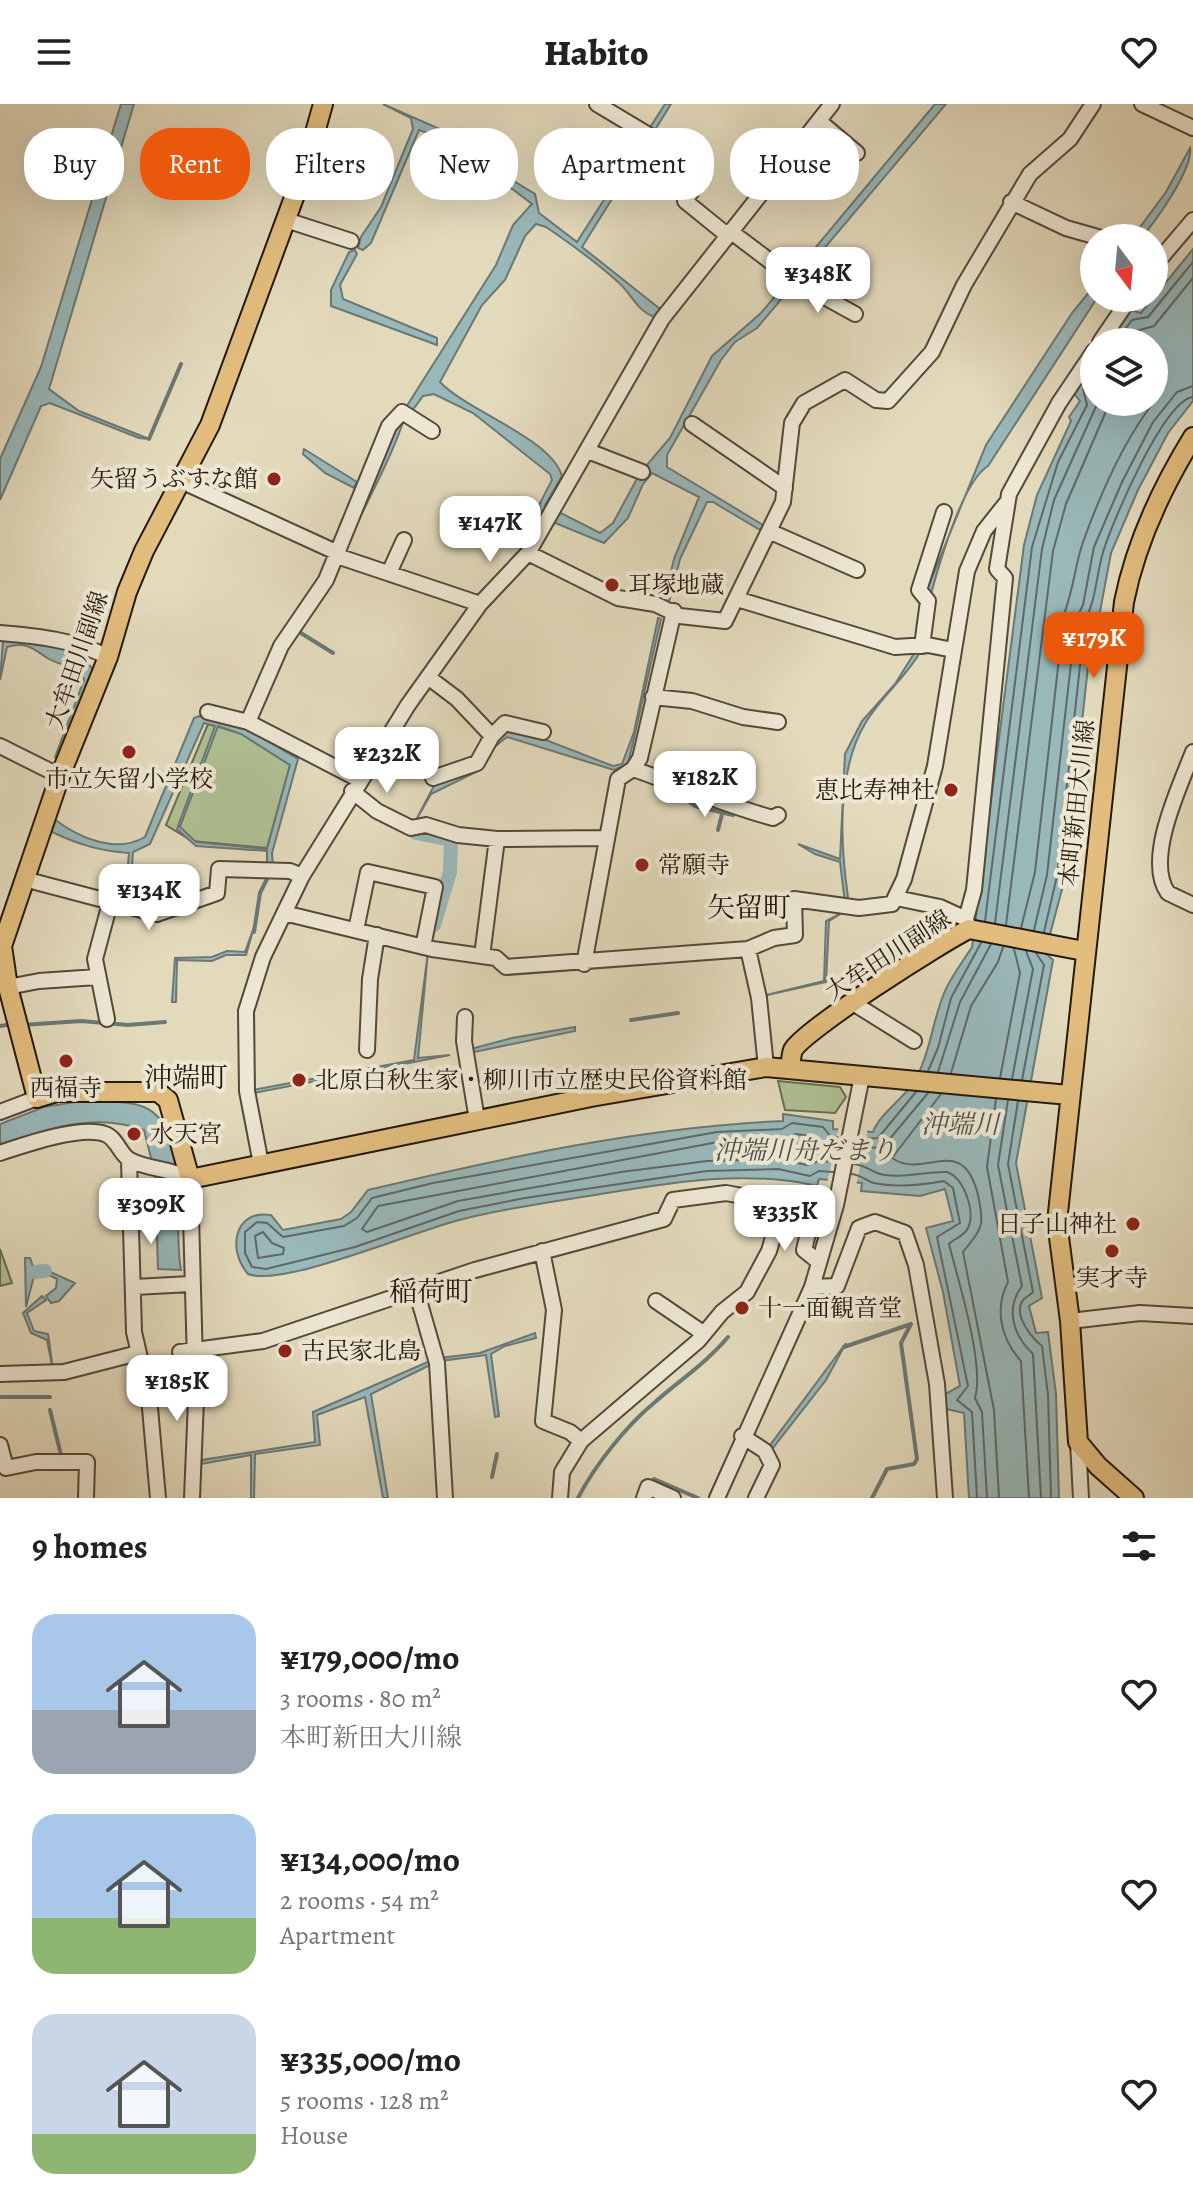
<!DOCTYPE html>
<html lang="en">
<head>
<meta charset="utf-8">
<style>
  body { margin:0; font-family:Alegreya,"Noto Serif JP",serif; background:#f6f6f6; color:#222; height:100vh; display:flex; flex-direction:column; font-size:30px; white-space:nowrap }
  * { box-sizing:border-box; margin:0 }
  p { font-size:26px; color:#767676 }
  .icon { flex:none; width:44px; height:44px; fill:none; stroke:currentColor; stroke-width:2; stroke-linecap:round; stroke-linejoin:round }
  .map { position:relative; height:1394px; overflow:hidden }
  .panel { display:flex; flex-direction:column; background:#fff; flex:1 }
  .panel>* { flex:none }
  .banner { position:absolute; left:24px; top:24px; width:1146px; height:72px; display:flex; gap:16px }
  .needle { width:52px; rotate:164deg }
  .fabs { position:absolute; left:1080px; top:120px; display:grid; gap:16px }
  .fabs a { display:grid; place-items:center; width:88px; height:88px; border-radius:50%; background:#fff; box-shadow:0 8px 32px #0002; font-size:40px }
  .price { position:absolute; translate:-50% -68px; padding:0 18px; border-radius:16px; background:#fff; color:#222; font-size:26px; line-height:52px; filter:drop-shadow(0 2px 4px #0008) }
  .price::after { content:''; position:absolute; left:50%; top:48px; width:24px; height:18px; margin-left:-12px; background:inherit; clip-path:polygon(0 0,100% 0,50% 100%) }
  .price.current { background:#ea580c; color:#fff }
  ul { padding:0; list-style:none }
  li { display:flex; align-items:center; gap:24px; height:200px; padding:0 32px }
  li span { display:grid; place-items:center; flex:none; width:224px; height:160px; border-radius:24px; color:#555 }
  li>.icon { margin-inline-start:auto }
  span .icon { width:96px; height:96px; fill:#fffc; stroke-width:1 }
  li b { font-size:34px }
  h2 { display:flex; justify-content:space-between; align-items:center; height:96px; padding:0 32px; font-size:34px }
  .tag { padding:0 28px; border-radius:32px; background:#fff; box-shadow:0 8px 32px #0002; font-size:28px; line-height:72px }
  .tag.current { background:#ea580c; color:#fff }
  header { display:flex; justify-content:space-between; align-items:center; height:104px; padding:0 32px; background:#fff; font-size:36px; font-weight:800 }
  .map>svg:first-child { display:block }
  .green { fill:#afc194; stroke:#6a6d50; stroke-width:2 }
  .water { fill:#99b8ba; stroke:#6b7875; stroke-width:2; fill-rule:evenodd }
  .pier { fill:#e3dabc }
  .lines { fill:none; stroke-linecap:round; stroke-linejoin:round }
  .shore { stroke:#5f6864; stroke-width:2 }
  .stream { stroke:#6b7875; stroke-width:4 }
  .canal { stroke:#99b8ba; stroke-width:14 }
  .minor-casing { stroke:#544939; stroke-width:18 }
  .major-casing { stroke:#25190d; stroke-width:22 }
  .minor { stroke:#ede7d3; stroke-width:14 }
  .major { stroke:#e2bd7e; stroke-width:18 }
  .poi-dot { fill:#8f2418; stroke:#ede7d3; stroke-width:3 }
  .labels { text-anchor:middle; stroke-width:8; stroke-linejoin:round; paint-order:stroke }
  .poi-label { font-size:24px; fill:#25190d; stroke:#ede7d3; text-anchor:start }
  .street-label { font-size:24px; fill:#25190d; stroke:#ede7d3 }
  .water-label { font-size:26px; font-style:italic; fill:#4e514a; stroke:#ede7d3 }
  .quarter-label { font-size:28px; fill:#25190d; stroke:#ede7d3 }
</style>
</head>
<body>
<header><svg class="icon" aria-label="menu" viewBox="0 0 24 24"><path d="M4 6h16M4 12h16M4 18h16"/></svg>Habito<svg class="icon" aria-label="heart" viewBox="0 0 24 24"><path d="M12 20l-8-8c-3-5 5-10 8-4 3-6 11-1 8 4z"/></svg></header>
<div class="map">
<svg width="1193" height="1394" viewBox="0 0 1193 1394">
  <rect width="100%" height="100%" fill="#e3dabc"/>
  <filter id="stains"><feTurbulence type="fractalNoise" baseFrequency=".0025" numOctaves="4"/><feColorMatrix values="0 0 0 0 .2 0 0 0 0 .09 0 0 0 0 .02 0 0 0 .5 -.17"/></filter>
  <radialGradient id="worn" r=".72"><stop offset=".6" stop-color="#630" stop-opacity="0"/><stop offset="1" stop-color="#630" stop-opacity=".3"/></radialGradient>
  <path class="green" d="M 208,620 L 243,630 L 290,661 L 267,744 L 192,737 L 166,721 Z
    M 778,977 L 840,983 L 846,993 L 835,1009 L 785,1006 Z
    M 0,1145 L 12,1179 L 0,1182 Z"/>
  <path class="water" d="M 121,0 L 134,0 L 49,285 L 79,307 L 149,335 L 139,334 L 50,299 L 41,302 L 0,396 L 0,355 L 41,263 Z
    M 383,0 L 467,37 L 497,67 L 535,90 L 539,109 L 577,138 L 665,0 L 671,0 L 582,143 L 660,205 L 654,213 C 636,206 632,190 618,178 C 596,158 571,140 546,123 L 536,120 L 525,132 L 505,176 L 482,201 L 440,278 C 467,307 551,334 562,372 L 545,401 L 600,429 L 613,419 L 640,369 L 670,334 L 712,252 L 761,209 L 935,0 L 946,0 L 757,224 L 735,238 L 721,256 L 667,351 L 667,363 L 763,421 L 760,426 L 713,398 L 707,398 L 680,455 L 668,502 L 663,500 L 674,455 L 699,393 L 652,369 L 643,380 L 628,414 L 604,439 L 543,414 L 539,401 L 552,376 L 550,370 L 473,309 L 434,290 L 423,292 L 412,307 L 403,308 L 496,161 L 513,121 L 532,100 L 487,66 L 465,42 L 419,26 L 371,139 L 363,146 L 358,144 L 361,133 L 381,103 L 413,25 L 411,14 Z
    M 1190,44 C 1193,65 1156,117 1141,134 L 1132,134 L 1166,88 Z
    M 1193,145 L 1193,297 L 1168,329 L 1138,386 L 1111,449 L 1099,513 L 1093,517 L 1065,774 L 1045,849 L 1053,856 L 1016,1059 L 1042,1194 L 1029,1202 L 1036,1229 L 1048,1228 L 1056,1290 L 1059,1394 L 969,1394 L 964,1309 L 942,1304 L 940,1293 L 960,1282 L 943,1188 L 926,1124 L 953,1117 L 945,1085 L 920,1092 L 861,1087 L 862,1079 L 819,1075 L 817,1082 C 744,1065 668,1079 595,1091 C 551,1098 506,1104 463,1115 C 419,1125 283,1184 248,1170 C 227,1146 234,1105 271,1111 L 283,1126 L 341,1115 L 351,1108 L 368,1086 C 503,1054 643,1023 783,1017 L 783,1010 L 833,1017 L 833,1025 L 873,1028 C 880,1009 904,995 915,976 C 930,949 932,920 943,892 C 949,875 962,859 972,843 L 1024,441 L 1037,391 L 1071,317 L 1069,313 L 1080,297 L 1072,287 L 1094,254 L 1094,298 L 1154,298 L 1154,238 L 1105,238 L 1130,206 L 1141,209 Z
    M 355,146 L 357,150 L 340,181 L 343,195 L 437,234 L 437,241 L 331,202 L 331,186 L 349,148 Z
    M 1094,182 L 1097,194 L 988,362 C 957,381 927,501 920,537 L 928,483 L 986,341 L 1072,209 Z
    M 400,316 L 403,318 C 391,356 367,396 350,435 L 370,367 Z
    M 304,345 L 357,378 L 354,384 L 325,369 L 303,350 Z
    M 658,514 L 661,515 L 628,660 L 614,666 L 507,633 L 492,645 L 478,667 L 431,690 L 415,718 L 438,674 L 467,666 L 501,627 L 538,633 L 613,662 L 622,660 L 634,628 Z
    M 3,537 C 32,536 80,541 95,569 L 59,657 L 55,653 L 84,576 L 80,566 C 70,563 58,560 49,555 C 34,546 28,537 7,543 L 0,576 Z
    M 915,548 L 919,550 C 904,575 881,593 866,618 C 836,667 840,738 848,793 L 845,799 L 840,758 L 815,750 L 798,740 L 840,755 L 845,650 L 862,617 L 895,580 Z
    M 199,612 L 247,625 L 298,655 L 272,749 L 273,762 L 267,762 L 267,747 L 196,742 L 177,725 L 215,622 L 204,619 L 150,740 L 133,748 L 130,792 L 125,792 L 129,749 C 99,747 77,740 50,727 L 54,715 C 79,734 116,750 145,733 L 194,614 ZM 218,622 L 241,630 L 290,661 L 267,745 L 196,738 L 180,723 Z
    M 847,806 L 829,817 L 826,878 L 758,893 L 824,877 L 826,817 Z
    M 254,823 L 246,851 L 226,851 L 212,857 L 177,856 L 176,898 L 172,898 L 175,854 L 212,853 L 227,847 L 245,848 Z
    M 428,848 L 418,954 L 450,951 L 254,989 L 253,986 L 414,956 Z
    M 575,923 L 575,927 L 465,950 L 463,947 L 512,934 Z
    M 81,997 C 101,998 126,996 144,1003 C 192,1023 172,1124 181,1166 L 158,1165 L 155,1070 L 144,1026 C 94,1008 47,1025 0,1040 L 0,1020 L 44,1003 Z
    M 25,1154 L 30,1154 L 35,1168 L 26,1203 Z
    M 46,1166 L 75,1179 L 59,1197 L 51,1199 L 46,1192 L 56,1184 L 57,1175 L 45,1169 Z
    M 42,1192 L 46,1196 L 27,1209 L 34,1227 L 48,1230 L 53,1266 L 47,1236 L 31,1229 L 23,1209 Z
    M 535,1229 L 536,1234 L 505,1242 L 491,1250 L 499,1312 L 495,1313 L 486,1251 L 440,1257 L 440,1254 L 480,1249 Z
    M 846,1239 L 826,1276 L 772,1345 L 768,1344 Z
    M 430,1257 L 432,1260 L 371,1290 L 388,1394 L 383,1394 L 365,1293 L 317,1311 L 320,1341 L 255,1350 L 254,1394 L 251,1394 L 251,1351 L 201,1360 L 202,1356 L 315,1338 L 313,1308 Z"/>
  <path class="pier" d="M 839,1021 L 868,1024 L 856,1082 L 827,1080 Z"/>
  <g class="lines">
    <path class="shore" d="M 1115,238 L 1132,216 L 1148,213 L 1193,158
      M 1128,238 L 1136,227 L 1154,222 L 1193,174
      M 985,817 L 1032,443 L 1058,358 L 1087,301 L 1083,285 L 1094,268
      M 995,819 L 1042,445 L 1054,396 L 1098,298
      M 1006,821 L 1053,447 L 1066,400 L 1110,298
      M 1021,824 L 1035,768 L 1064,510 C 1074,484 1075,461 1083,438 C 1100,391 1123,337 1154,298
      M 1034,826 L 1047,771 L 1076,515 L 1083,501 L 1094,443 L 1122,378 L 1153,318 L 1177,288 L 1193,282
      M 1044,828 L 1057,772 L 1085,516 C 1097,494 1096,469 1104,445 C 1113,417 1164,296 1193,293
      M 928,967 L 938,944 L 951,894 L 981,839
      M 938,968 L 960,898 L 991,840
      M 951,969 L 971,902 L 998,858 L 1003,843
      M 1000,974 L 1020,869 L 1014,845
      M 1012,975 L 1033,865 L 1026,847
      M 1022,976 L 1044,861 L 1036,849
      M 941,990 L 892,1054 C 925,1077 962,1027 978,1091 C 985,1123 982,1124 963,1148 L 994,1306 L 999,1394
      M 996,995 L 987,1063 L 1008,1178 C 994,1205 1001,1235 1021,1257 L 1029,1394
      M 1008,996 L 998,1061 L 1022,1182 C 1005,1205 1013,1231 1033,1250 L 1041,1394
      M 1018,997 L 1008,1060 L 1033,1188 C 1030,1191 1026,1193 1023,1196 C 1012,1211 1033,1235 1042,1242 L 1048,1291 L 1051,1394
      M 858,1035 L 878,1034 L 916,988
      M 856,1045 L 883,1043 L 928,989
      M 835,1058 L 819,1057 L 807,1061 L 778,1055 L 707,1057 L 621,1068 L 458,1097 L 367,1128 L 362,1125 L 378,1102 L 718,1038 L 783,1035 L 796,1030 L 816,1033 L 826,1041 L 838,1043
      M 853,1060 C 864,1061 868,1065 877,1069 C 897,1076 927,1067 947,1068 C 964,1074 976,1108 968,1124 C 964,1133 954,1134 949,1140 C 958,1176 985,1261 975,1294 L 982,1308 L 987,1394
      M 833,1068 L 819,1067 L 810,1072 L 778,1065 L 707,1067 L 525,1094 L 459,1107 L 355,1143 L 266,1165 L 252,1163 L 245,1149 L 245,1128 L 257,1118 L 267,1119 L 283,1133 L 344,1122 L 357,1114 L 372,1094 L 433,1079 L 717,1028 L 782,1025 L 792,1019 L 823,1023 L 830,1032 L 840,1034
      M 851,1070 C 862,1071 866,1077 874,1079 C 897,1084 922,1081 944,1077 L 953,1084 L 960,1119 L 937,1133 L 968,1282 L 957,1296 L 972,1308 L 977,1394
      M 263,1128 L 272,1139 L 284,1144 L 283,1150 L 258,1154 L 255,1132 Z"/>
    <path class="stream" d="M 149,335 L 181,260
      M 296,526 L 333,549
      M 679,690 L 695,702 L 733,711
      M 718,726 L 722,710
      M 254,828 L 260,789 L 269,771
      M 631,916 L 678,909
      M 22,921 L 81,917 L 128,921 L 165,918
      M 0,922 L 13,920
      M 844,1243 L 911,1220 L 901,1239 L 917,1355 L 914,1360 L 887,1365 L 872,1394
      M 0,1293 L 50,1293
      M 50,1306 L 61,1351 L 66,1351
      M 492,1373 L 497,1350
      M 654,1375 L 698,1394
      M 578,1394 C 595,1361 626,1322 655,1298 C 680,1276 706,1259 728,1233"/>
    <path class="canal" d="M 416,729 L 451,736 L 450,768 L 434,821
      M 35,1168 L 45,1167"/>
    <defs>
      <path id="minor" d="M 597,0 L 702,63 L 702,72 L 685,97 L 727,131
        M 1142,0 L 1193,24
        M 819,17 L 857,49
        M 1011,98 L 1066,124 L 1101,134
        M 286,116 L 351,137
        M 730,127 L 799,179 L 855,210
        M 1154,162 L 1193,116
        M 1100,238 L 1130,194
        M 692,320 L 785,384
        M 588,347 L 642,368
        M 181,377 L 338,449
        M 771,428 L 857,466
        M 528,449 L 618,494 L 655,500 L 680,512 L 725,517 L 783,398 L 792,319 L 804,299 L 845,276 L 876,296 L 888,297 L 932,248 L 964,181 L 1030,70 L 1070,35 L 1093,0
        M 337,452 L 480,500
        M 389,469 L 404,436
        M 737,495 L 895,543 L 928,541 L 953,546
        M 0,529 C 36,532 76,536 108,553
        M 922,542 L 928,497 L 919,486 L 944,408
        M 428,573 L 457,595 L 492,632
        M 653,593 L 692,597 L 743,613 L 778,618
        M 208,608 L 248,618 L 360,676
        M 248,618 L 281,542 L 326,476 L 389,322 L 402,308 L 432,327
        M 0,642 L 60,672
        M 1193,648 C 1180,682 1144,756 1168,789 L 1193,801
        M 633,665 C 680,681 724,701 773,714 L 778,711
        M 433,674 L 477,659 L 492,632 L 505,619 L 543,628
        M 352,687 L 377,707 L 411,724 L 426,721 L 458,731 L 497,735 L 605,734
        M 24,775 L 157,810 L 217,789 L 219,765 L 290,767 L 302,772
        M 896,794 L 940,803 L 966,815
        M 284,809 L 432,845 L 496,854 L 506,863 L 748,845 L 774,834 L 795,831 L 794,795 L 859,804 L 892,800 L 904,775 L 935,662 L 967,467 L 984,427 L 1007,398
        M 969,825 L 966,815 L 974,786 L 1005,474 L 997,465 L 1009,390 L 1059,299 L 1094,247
        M 356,826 L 368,768 L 435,783 L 423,843
        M 748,845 L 759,894 L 766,963
        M 482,852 L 497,735
        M 584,860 L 618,675 L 633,665 L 640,654 L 674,507
        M 8,883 L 39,877 L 97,873
        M 853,899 L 914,937
        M 465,913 L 464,937 L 477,1016
        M 107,915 L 95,855 L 110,799
        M 367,946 L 370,875 L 377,831
        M 0,1008 L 37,994
        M 0,1049 C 24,1041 81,1021 105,1030 C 117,1034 120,1051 130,1056 C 149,1066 171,1064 190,1075 L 196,1296 L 192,1394
        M 129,1056 L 134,1228 L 149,1293 L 158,1394
        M 261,1060 L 247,987 L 246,907 L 263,853 L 302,772 L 408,601 L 480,500 L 528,449 L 662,215 L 832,0
        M 542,1147 L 554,1206 L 543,1317 L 570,1328 L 581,1337
        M 135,1183 L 190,1180
        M 812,1183 L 837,1182 L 859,1124 L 875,1118 L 905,1129 L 916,1161 L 937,1280 L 945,1394
        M 416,1186 L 437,1259 L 445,1394
        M 656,1197 L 703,1229
        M 1070,1217 L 1140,1209 L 1193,1212
        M 180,1248 L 263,1237 L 475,1166 L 664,1115 L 673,1096 L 726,1089 L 769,1097 L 812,1113 L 804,1146 L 819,1158
        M 0,1270 L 64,1268 L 138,1249
        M 742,1332 L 765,1347 L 772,1361 L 756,1394
        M 1078,1338 L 1081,1394
        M 0,1341 L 6,1364 L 36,1358 L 87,1358 L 86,1394
        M 560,1394 L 562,1368 L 581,1337 L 698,1237 L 722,1208 L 747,1188 L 769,1147 L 782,1103
        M 644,1394 L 648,1383 L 673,1394
        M 717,1394 L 812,1183 L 836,1101 L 862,972"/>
      <path id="major" d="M 323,0 L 306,61 L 210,321 L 144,447 L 127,488 L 108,553 L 60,672 L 2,842 L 8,883 L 37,994 L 57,988 L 158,988 L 168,996 L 190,1075 L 591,993 L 766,963 L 1069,991
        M 790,964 C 791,959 791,951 793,946 C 804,926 942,838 969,825 L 1084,847
        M 1134,1394 L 1098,1362 L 1078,1338 L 1070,1217 L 1057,1118 L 1124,498 C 1136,438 1161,385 1193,333"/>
    </defs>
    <use href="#minor" class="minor-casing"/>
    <use href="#major" class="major-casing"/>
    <use href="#minor" class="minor"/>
    <use href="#major" class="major"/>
  </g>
  <g class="poi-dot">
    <circle cx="274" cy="375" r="8"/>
    <circle cx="612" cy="481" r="8"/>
    <circle cx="129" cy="648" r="8"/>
    <circle cx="951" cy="686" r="8"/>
    <circle cx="642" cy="761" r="8"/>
    <circle cx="66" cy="957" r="8"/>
    <circle cx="299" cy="976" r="8"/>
    <circle cx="134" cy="1030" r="8"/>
    <circle cx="1133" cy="1120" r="8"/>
    <circle cx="1112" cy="1147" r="8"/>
    <circle cx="742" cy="1204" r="8"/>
    <circle cx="285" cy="1247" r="8"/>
  </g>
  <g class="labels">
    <g class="poi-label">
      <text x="258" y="383" text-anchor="end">矢留うぶすな館</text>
      <text x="628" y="489">耳塚地蔵</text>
      <text x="129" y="683" text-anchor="middle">市立矢留小学校</text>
      <text x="935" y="694" text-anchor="end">恵比寿神社</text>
      <text x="658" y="769">常願寺</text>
      <text x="315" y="984">北原白秋生家・柳川市立歴史民俗資料館</text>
      <text x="66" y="992" text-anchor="middle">西福寺</text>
      <text x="150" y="1038">水天宮</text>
      <text x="1117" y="1128" text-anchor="end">日子山神社</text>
      <text x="1112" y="1182" text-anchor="middle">実才寺</text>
      <text x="758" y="1212">十一面観音堂</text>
      <text x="301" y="1255">古民家北島</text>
    </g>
    <g class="street-label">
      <text transform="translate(77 556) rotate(-71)" y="8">大牟田川副線</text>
      <text transform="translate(1077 699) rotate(-84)" y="8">本町新田大川線</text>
      <text transform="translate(888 851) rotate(-33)" y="8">大牟田川副線</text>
    </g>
    <g class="water-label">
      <text x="960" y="1029">沖端川</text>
      <text x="805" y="1055">沖端川舟だまり</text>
    </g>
    <g class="quarter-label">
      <text x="749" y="813">矢留町</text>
      <text x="186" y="983">沖端町</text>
      <text x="431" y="1197">稲荷町</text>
    </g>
  </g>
  <rect width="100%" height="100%" filter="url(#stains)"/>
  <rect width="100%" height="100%" fill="url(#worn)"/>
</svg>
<div class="fabs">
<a><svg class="needle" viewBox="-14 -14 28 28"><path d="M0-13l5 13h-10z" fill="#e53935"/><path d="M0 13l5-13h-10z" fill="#767676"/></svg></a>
<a><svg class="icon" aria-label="layers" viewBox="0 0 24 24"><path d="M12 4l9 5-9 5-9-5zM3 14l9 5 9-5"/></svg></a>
</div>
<b class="price" style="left:818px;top:211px">¥348K</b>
<b class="price" style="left:490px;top:460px">¥147K</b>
<b class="price current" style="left:1094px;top:576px">¥179K</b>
<b class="price" style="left:387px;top:691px">¥232K</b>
<b class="price" style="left:705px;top:715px">¥182K</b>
<b class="price" style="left:149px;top:828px">¥134K</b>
<b class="price" style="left:151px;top:1142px">¥309K</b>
<b class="price" style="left:785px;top:1149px">¥335K</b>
<b class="price" style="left:177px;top:1319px">¥185K</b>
<div class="banner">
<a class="tag">Buy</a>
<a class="tag current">Rent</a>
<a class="tag">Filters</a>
<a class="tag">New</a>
<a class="tag">Apartment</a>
<a class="tag">House</a>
</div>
</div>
<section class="panel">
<h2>9 homes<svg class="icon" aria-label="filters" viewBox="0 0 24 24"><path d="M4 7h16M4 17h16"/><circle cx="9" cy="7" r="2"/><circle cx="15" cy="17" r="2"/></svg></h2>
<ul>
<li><span style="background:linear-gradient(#a9c7e8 60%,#9aa5b1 0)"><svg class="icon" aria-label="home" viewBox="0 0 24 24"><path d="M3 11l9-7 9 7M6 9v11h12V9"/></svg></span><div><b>¥179,000/mo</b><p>3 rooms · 80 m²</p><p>本町新田大川線</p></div><svg class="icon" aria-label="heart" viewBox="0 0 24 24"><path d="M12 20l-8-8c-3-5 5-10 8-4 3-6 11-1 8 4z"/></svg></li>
<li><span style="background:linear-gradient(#a9c7e8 65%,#8fb573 0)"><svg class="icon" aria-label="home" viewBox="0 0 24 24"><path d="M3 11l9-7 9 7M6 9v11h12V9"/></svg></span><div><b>¥134,000/mo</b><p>2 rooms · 54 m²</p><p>Apartment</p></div><svg class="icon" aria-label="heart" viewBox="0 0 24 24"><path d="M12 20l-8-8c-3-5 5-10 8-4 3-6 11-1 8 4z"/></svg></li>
<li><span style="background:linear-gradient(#c9d6e8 75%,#8fb573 0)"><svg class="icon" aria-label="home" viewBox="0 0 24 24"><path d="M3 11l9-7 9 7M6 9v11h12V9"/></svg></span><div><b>¥335,000/mo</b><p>5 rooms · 128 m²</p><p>House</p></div><svg class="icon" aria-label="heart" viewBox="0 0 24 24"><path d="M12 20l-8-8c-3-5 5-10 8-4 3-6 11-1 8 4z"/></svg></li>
</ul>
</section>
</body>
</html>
